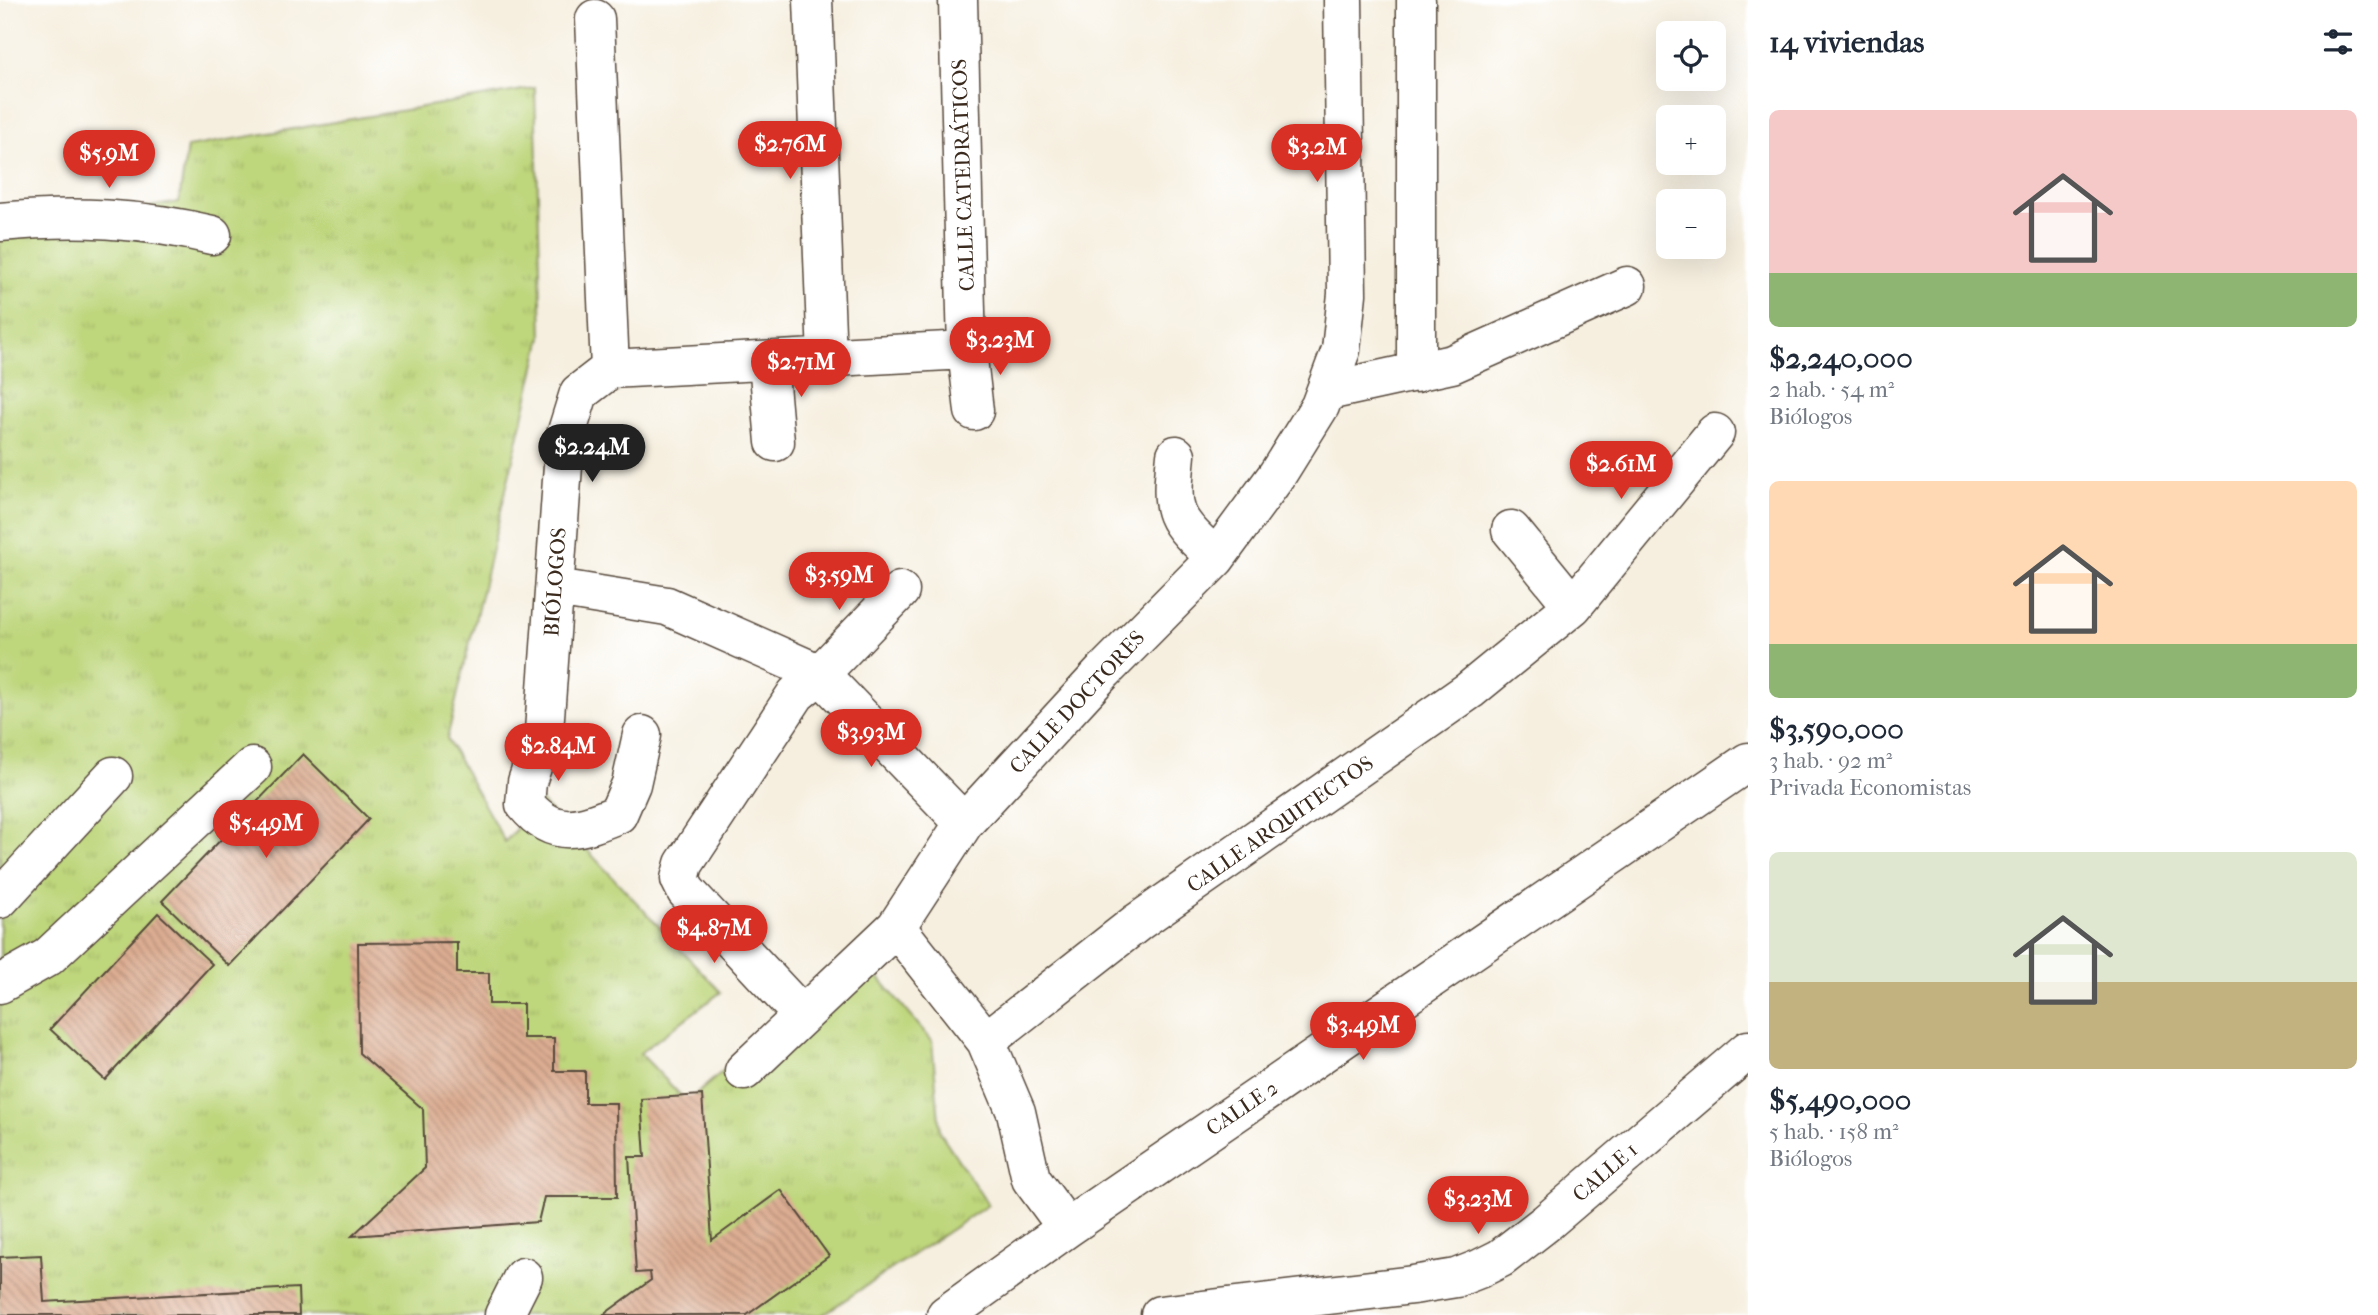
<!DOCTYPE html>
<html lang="es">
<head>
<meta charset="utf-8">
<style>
  body { margin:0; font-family:"IM FELL French Canon",serif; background:#f6f6f7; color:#1f2937; height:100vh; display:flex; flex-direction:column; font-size:26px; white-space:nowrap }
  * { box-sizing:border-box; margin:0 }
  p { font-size:23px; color:#747a83 }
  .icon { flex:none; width:38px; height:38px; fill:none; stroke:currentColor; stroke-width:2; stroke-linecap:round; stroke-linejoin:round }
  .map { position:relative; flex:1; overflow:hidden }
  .details { display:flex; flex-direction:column; background:#fff; width:630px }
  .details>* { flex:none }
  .tools { position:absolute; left:1656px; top:21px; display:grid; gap:14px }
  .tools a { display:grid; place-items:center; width:70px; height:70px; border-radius:10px; background:#fff; box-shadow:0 7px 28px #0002; font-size:35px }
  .price { position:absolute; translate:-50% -60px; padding:0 16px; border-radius:24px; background:#d93025; color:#fff; font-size:23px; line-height:46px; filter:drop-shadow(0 2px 4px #0008) }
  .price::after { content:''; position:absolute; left:50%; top:42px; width:21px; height:16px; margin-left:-10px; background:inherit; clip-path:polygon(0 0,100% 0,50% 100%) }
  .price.on { background:#222; color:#fff }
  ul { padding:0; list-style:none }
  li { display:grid; align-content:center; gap:14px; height:371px; padding:0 21px }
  li span { display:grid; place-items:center; height:217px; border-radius:10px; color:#555 }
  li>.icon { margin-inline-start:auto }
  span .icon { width:126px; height:126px; fill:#fffc; stroke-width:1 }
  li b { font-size:30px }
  h2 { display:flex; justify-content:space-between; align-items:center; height:84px; padding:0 21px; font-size:30px }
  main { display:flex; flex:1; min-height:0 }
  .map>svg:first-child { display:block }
  .grass { fill:url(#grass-tufts); stroke:#7c804c; stroke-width:2 }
  .building { fill:url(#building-back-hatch) }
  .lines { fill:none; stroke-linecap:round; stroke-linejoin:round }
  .minor-casing { stroke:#57483b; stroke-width:41 }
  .minor { stroke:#fff; stroke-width:38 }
  .labels { text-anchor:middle; stroke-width:5; stroke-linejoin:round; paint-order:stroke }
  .street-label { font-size:21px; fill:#3b2a1e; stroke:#fff }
</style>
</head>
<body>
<main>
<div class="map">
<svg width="1748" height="1315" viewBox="0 0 1748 1315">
  <defs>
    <pattern id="grass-tufts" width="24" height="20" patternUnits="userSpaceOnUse" patternTransform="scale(1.75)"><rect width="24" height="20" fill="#bed67b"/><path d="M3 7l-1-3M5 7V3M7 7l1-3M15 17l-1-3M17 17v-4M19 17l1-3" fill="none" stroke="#a4b86a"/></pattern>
    <pattern id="building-back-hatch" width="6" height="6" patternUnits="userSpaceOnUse" patternTransform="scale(1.75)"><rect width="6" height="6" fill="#dcad92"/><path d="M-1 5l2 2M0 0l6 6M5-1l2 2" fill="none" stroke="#b48d77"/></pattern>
  </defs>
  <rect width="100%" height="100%" fill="#fff"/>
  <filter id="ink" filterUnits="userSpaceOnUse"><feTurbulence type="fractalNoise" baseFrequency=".0143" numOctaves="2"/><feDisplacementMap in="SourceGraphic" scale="14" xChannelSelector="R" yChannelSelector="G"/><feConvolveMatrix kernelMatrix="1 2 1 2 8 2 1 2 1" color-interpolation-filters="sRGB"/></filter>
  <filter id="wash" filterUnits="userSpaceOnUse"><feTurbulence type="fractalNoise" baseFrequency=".00686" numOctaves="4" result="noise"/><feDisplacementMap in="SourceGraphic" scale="28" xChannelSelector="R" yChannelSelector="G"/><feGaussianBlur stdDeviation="1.57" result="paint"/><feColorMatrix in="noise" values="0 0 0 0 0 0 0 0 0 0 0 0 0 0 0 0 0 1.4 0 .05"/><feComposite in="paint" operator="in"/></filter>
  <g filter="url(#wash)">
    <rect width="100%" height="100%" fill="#f6efdf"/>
    <path class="grass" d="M 535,88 L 542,337 L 447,739 L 505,842 L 540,800 L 721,992 L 640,1053 L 687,1102 L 859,954 L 932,1041 L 940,1132 L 988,1205 L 822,1315 L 0,1315 L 0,232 L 179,202 L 187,147 Z"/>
    <g id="blocks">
      <path class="building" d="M 303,754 L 369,819 L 229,966 L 162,901 Z
        M 158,913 L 212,964 L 105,1080 L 50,1029 Z
        M 457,942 L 457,973 L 489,973 L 489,1004 L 523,1004 L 523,1038 L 554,1038 L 554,1071 L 585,1071 L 585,1103 L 616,1103 L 617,1197 L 544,1197 L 538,1222 L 352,1236 L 425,1168 L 423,1109 L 359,1053 L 358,943 Z
        M 702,1095 L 712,1240 L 781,1190 L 829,1256 L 747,1315 L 603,1315 L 651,1280 L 650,1272 L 636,1273 L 629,1157 L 645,1157 L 641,1099 Z
        M 41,1255 L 44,1302 L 298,1288 L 299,1315 L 0,1315 L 0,1257 Z"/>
    </g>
  </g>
  <g filter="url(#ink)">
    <use href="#blocks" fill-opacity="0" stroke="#57483b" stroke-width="2"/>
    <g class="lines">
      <defs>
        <path id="minor" d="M 813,0 L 827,359
          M 958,0 L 967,350 L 974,411
          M 1416,0 L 1416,373
          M 595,19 L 610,369
          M 0,222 C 74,215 140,218 212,235
          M 768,362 L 775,442
          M 610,369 L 579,393 L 565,438 L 544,731 L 527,782 L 525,804 C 554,840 581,829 618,814 L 631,784 L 642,735
          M 610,369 L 967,350
          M 1328,391 L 1452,364 L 1627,286
          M 1176,455 C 1170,515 1172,517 1216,558
          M 1511,530 L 1573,606
          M 556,588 L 667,606 L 820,674 L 964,823
          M 0,899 L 113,776
          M 896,927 L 986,1041 L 1016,1112 L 1031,1179 L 1067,1228
          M 0,984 L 48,957 L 252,767
          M 802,1015 L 686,891 L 680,879 L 684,864 L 796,694 L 820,674 L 900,591
          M 986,1041 L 1138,922 L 1470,690 L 1573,606 L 1715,433
          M 744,1071 L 896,927 L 964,823 L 1104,671 L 1216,558 L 1277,475 L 1320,406 L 1341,350 L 1347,294 L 1343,0
          M 504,1315 L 523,1277
          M 946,1315 L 1067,1228 L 1748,762
          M 1160,1315 L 1413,1285 L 1456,1278 L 1479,1269 L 1501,1258 L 1546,1223 L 1748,1050"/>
      </defs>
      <use href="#minor" class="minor-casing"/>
      <use href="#minor" class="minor"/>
    </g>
  </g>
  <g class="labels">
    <g class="street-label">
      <text transform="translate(963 175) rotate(-92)" y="7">CALLE CATEDRÁTICOS</text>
      <text transform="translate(555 582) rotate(-86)" y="7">BIÓLOGOS</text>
      <text transform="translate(1077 702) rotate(-47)" y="7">CALLE DOCTORES</text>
      <text transform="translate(1280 824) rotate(-35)" y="7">CALLE ARQUITECTOS</text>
      <text transform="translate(1242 1108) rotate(-34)" y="7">CALLE 2</text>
      <text transform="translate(1605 1172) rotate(-41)" y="7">CALLE 1</text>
    </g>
  </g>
</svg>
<div class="tools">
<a><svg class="icon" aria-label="locate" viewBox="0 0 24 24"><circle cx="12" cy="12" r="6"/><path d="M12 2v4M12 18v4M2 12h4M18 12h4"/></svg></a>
<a>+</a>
<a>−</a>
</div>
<b class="price" style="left:790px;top:181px">$2.76M</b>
<b class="price" style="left:1317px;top:184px">$3.2M</b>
<b class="price" style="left:109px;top:190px">$5.9M</b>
<b class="price" style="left:1000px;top:377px">$3.23M</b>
<b class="price" style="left:801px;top:399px">$2.71M</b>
<b class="price on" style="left:592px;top:484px">$2.24M</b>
<b class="price" style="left:1621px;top:501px">$2.61M</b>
<b class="price" style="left:839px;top:612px">$3.59M</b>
<b class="price" style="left:871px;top:769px">$3.93M</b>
<b class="price" style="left:558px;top:783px">$2.84M</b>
<b class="price" style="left:266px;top:860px">$5.49M</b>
<b class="price" style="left:714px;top:965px">$4.87M</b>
<b class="price" style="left:1363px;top:1062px">$3.49M</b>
<b class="price" style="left:1478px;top:1236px">$3.23M</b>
</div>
<section class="details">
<h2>14 viviendas<svg class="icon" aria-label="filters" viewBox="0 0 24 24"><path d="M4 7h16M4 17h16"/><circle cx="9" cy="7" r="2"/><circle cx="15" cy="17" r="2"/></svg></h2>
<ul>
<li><span style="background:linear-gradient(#f6c9c9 75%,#8fb573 0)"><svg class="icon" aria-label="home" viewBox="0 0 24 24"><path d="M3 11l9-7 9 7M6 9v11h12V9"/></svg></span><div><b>$2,240,000</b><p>2 hab. · 54 m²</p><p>Biólogos</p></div></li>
<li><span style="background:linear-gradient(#ffd9b3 75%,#8fb573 0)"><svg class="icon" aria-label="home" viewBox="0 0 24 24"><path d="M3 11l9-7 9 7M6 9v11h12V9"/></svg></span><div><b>$3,590,000</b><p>3 hab. · 92 m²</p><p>Privada Economistas</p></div></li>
<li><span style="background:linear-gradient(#dfe7d0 60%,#c2b280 0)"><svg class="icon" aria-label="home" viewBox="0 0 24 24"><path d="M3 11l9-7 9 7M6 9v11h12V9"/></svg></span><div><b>$5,490,000</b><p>5 hab. · 158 m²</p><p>Biólogos</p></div></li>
</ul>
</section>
</main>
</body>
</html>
